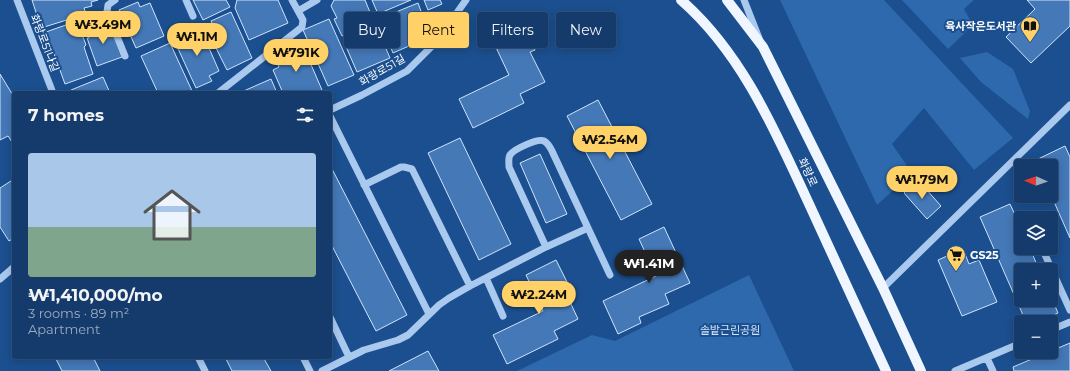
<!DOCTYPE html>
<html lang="en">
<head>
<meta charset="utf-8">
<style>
  body { margin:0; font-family:Montserrat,"Noto Sans KR",sans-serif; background:#214673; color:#f1f3f6; height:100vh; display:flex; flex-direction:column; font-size:15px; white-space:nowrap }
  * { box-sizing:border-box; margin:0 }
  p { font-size:13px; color:#9dadc1 }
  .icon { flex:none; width:22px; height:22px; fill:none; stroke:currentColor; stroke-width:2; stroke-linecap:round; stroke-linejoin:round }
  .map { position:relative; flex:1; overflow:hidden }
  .panel { position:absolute; left:12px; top:91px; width:320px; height:268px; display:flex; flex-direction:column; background:#143b6b; border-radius:4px; box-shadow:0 2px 10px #0003,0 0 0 1px #33557e }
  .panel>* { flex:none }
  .hud { position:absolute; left:344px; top:12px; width:380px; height:36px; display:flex; gap:8px }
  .needle { width:26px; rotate:272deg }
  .tools { position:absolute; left:1014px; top:159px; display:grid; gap:8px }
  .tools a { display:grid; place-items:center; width:44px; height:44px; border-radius:4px; background:#143b6b; box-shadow:0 2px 10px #0003,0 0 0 1px #33557e; font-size:20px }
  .price { position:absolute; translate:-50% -34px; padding:0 9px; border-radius:14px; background:#ffd166; color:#111; font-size:13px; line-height:26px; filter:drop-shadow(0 1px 2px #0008) }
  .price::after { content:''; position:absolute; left:50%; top:24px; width:12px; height:9px; margin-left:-6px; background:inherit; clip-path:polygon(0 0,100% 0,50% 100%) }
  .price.current { background:#222; color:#fff }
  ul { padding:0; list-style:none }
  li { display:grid; align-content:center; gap:8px; height:212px; padding:0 16px }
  li span { display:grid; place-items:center; height:124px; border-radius:4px; color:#555 }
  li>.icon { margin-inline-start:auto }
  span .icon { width:72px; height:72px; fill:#fffc; stroke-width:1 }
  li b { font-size:17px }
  h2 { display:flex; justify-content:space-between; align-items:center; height:48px; padding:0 16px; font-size:17px }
  .pill { padding:0 14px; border-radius:4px; background:#143b6b; box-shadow:0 2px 10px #0003,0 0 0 1px #33557e; font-size:14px; line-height:36px }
  .pill.current { background:#ffd166; color:#111 }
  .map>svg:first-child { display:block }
  .green { fill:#2e69ad }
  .building { fill:#4478b7; stroke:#cfe3fa }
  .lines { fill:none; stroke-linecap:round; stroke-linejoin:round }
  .minor { stroke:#a9c9ee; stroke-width:7 }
  .major { stroke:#f0f6ff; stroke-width:10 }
  .labels { text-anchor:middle; stroke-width:4; stroke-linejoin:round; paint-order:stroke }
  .poi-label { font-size:11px; font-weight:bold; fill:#fff; stroke:#1b4f8f; text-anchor:end }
  .street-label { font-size:11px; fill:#fff; stroke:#1b4f8f }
  .park-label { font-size:11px; fill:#cfe3fa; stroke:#1b4f8f }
</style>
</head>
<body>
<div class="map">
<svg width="1070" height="371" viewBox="0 0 1070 371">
  <rect width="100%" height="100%" fill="#1b4f8f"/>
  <path class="green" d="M 780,0 L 884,0 L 1013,138 L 974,170 L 924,108 L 892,144 L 912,173 L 877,205 Z
    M 902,0 L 974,0 L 964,9 L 973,25 L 948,49 Z
    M 987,52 L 1013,69 L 1030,111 L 1028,119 L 981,82 L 960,58 Z
    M 749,275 L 794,371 L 517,371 L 592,335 L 615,341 Z"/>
  <path class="building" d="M 32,0 L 98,0 L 91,2 L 92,6 L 84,8 L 86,14 L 41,28 Z
    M 193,0 L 226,0 L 230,7 L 203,20 Z
    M 237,0 L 278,0 L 288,23 L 249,40 L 235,8 Z
    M 334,0 L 365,0 L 374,22 L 342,36 L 334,19 L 337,18 L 331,6 Z
    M 372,0 L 411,0 L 378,14 Z
    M 424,0 L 440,0 L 442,4 L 428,10 Z
    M 1027,0 L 1070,0 L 1070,26 L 1031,63 L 1006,37 L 1035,9 Z
    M 138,2 L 140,7 L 150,3 L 164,36 L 136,48 L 119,10 Z
    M 418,3 L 425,22 L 409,46 L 393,53 L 379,19 Z
    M 231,12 L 252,58 L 227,70 L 216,48 L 222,45 L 211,21 Z
    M 329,19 L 354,75 L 328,86 L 303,30 Z
    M 77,21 L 86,45 L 84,47 L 93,74 L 65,84 L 46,32 Z
    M 98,22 L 103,35 L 113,31 L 122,57 L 97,66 L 87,38 L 89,38 L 85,27 Z
    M 522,24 L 535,50 L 530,52 L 545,82 L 520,94 L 524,103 L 473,128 L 459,99 L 509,75 L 492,39 Z
    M 199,25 L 219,71 L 209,76 L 212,81 L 196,88 L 175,42 L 187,37 L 185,31 Z
    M 377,28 L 390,58 L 357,72 L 344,42 Z
    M 170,43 L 193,93 L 158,93 L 141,56 Z
    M 303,46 L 322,90 L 315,93 L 283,93 L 273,70 L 279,67 L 275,57 Z
    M 0,74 L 14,97 L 14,145 L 8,136 L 0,140 Z
    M 103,77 L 110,93 L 72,93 L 71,90 Z
    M 271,79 L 277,93 L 239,93 Z
    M 598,100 L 652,204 L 621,220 L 567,116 Z
    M 460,138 L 511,244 L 479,260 L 428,153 Z
    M 1065,146 L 1070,157 L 1070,238 L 1051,195 L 1051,166 L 1038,166 L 1036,160 Z
    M 540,154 L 567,214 L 546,223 L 520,163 Z
    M 330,165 L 407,315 L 376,331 L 330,242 Z
    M 14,179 L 14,238 L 9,241 L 0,227 L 0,188 Z
    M 918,180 L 941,206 L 927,219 L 904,193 Z
    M 1010,204 L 1021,228 L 1021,248 L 1030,248 L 1039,270 L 1021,270 L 1021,300 L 1051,300 L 1051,297 L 1058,313 L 1038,322 L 1026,322 L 980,217 Z
    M 664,227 L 690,283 L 665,294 L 669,304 L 639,317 L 641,323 L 618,334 L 603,301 L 656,276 L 639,239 Z
    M 963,249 L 969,264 L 979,260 L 997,302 L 962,316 L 938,260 Z
    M 556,260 L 569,286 L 564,289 L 578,319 L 554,331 L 558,339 L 507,364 L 493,335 L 543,311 L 526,275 Z
    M 1070,343 L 1070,371 L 1014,371 L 1013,367 Z
    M 428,351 L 439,371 L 389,371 Z
    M 55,357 L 93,357 L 100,371 L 62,371 Z
    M 225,357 L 263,357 L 271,371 L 232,371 Z"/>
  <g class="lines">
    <path class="minor" d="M 17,0 L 53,93
      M 115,0 L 108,5 L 107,12 L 125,56
      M 186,0 L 193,16
      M 744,0 L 759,38
      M 298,11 L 317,0
      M 82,23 L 107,13
      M 218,93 L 302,27 L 303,20 L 292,0
      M 330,110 L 362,95 L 407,71 L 437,41 L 466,0
      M 330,116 L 429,314
      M 364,185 L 401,167 L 404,167 L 412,169 L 470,286
      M 1027,215 L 1029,218
      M 546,247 L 509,167 C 509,163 508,158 510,155 C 514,149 538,138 544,141 C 548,143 550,147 552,151 L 610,275
      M 1042,248 L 1070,310
      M 486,278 L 503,316
      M 0,279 L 14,267
      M 883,288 L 1070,105
      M 330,317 L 349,357
      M 1051,330 L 1070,322
      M 198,357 L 205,371
      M 303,357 L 310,371
      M 987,358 L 993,371
      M 322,371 L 364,350 L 398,340 L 408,335 L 439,305 L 449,298 L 470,286 L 546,247 L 588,228
      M 955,371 L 1021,343"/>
    <path class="major" d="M 681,0 C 743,54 776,133 810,206 C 835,261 861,316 886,371
      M 727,0 L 763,47 L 883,288 L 921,371"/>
  </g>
  <defs>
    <symbol id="library-pin" viewBox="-11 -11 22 30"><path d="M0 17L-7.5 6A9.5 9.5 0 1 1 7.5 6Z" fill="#ffd166" stroke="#1b4f8f"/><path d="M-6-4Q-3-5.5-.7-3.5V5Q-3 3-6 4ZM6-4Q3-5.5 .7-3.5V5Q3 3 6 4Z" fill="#111"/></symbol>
    <symbol id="supermarket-pin" viewBox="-11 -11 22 30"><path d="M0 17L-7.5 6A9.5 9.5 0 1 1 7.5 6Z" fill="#ffd166" stroke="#1b4f8f"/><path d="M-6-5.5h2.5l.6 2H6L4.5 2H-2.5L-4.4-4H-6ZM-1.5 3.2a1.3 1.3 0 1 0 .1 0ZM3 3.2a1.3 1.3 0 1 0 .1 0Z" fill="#111"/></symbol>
  </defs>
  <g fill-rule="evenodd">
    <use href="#library-pin" x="1019" y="15" width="22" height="30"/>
    <use href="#supermarket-pin" x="945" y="244" width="22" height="30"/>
  </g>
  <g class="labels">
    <g class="poi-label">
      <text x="1016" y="30">육사작은도서관</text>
      <text x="970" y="259" text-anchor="start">GS25</text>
    </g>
    <g class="street-label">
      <text transform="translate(45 43) rotate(69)" y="4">화랑로51나길</text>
      <text transform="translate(382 70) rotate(-30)" y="4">화랑로51길</text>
      <text transform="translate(808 172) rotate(65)" y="4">화랑로</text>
    </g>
    <g class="park-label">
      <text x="730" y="334">솔밭근린공원</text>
    </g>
  </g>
</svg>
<div class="tools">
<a><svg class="needle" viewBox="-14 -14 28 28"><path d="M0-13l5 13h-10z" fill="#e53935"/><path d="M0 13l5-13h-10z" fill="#9dadc1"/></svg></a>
<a><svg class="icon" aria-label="layers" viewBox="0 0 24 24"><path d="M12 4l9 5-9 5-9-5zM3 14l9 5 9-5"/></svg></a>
<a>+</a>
<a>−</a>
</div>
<b class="price" style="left:103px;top:45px">₩3.49M</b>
<b class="price" style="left:197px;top:57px">₩1.1M</b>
<b class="price" style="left:296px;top:73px">₩791K</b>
<b class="price" style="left:610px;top:160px">₩2.54M</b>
<b class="price" style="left:922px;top:200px">₩1.79M</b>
<b class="price current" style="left:649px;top:284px">₩1.41M</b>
<b class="price" style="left:539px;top:315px">₩2.24M</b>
<div class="hud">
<a class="pill">Buy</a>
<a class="pill current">Rent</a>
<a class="pill">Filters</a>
<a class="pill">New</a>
</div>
<section class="panel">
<h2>7 homes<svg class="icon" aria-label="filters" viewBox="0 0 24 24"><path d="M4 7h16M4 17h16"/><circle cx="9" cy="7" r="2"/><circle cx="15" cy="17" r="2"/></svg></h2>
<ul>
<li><span style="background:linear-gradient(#a9c7e8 60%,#7fa58c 0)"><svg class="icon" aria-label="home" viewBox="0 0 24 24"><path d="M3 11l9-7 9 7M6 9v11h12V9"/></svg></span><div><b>₩1,410,000/mo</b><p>3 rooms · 89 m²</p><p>Apartment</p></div></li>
</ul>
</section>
</div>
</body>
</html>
